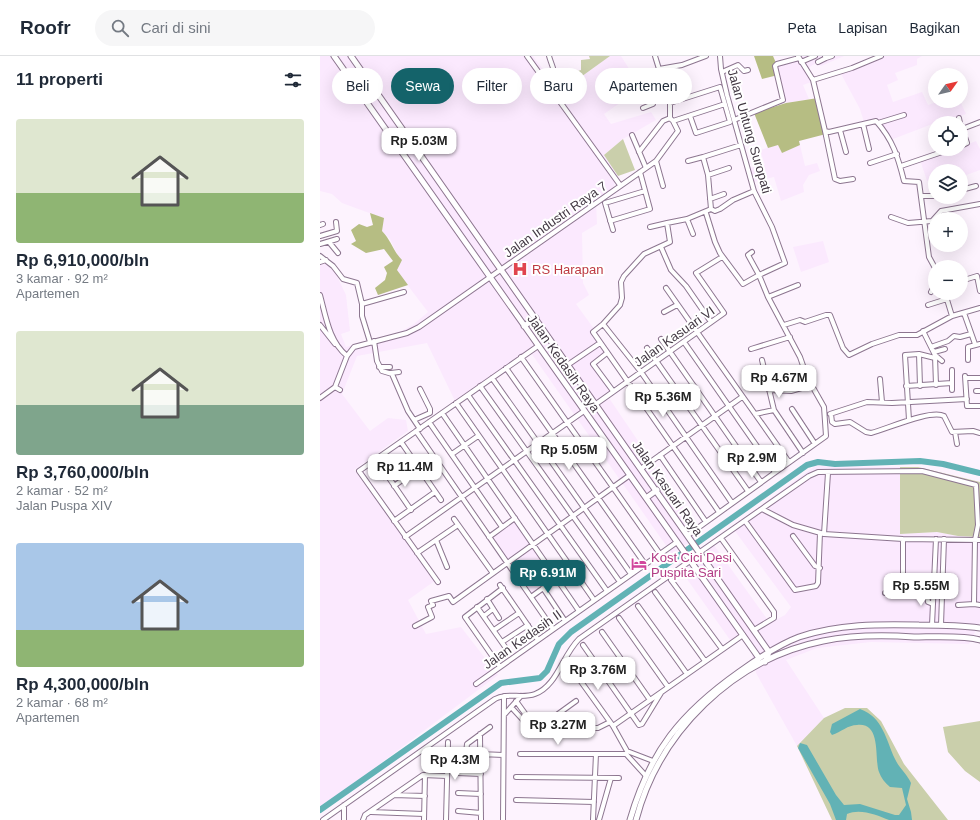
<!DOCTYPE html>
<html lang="id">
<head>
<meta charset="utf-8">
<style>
  body { margin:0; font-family:Helvetica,sans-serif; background:#f6f6f7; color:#1f2937; height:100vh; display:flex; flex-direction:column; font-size:15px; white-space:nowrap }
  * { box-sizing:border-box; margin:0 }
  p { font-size:13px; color:#747a83 }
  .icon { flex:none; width:22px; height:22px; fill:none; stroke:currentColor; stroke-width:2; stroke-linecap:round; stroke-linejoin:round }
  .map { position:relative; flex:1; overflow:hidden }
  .side { display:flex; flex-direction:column; background:#fff; width:320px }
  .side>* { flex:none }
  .guide { position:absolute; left:12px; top:12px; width:380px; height:36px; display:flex; gap:8px }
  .needle { width:26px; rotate:56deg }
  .buttons { position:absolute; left:608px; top:12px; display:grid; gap:8px }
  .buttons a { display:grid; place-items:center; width:40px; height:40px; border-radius:50%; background:#fff; box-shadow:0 4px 16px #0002; font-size:20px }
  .price { position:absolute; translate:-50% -34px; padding:0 9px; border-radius:8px; background:#fff; color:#222; font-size:13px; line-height:26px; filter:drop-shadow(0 1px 2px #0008) }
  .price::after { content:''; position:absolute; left:50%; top:24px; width:12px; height:9px; margin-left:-6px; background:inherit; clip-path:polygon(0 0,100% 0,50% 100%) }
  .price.selected { background:#14636a; color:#fff }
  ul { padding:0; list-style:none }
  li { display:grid; align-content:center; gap:8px; height:212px; padding:0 16px }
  li span { display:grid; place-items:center; height:124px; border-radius:4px; color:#555 }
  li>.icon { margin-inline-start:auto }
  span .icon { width:72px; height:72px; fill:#fffc; stroke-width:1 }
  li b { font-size:17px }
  h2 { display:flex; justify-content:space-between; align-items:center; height:48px; padding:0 16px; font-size:17px }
  .pill { padding:0 14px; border-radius:18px; background:#fff; box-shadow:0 4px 16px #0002; font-size:14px; line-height:36px }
  .pill.selected { background:#14636a; color:#fff }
  header { display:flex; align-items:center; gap:24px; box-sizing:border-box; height:56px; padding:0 20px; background:#fff; border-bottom:1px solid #e0e1e3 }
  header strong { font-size:19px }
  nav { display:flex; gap:22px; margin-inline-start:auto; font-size:14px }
  .search { width:280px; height:36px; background:#f6f6f7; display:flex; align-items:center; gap:10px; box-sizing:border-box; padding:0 14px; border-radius:22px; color:#747a83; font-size:15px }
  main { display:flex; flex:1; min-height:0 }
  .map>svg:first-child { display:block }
  .built { fill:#fbe9fe }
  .green { fill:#cacfab }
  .forest { fill:#b6bd83 }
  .water { fill:#62b2b5 }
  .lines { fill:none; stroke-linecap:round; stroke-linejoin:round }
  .river { stroke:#62b2b5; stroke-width:6 }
  .minor-casing { stroke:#8d7690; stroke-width:6 }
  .major-casing { stroke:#8d7690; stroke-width:7 }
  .minor { stroke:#fff; stroke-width:4 }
  .major { stroke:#fff; stroke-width:5 }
  .labels { text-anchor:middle; stroke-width:4; stroke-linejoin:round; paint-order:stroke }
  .street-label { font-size:13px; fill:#433944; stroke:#fff }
  .health-label { font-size:13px; fill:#be3a42; stroke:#fff; text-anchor:start }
  .hotel-label { font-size:13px; fill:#b23c85; stroke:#fff; text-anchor:start }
</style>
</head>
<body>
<header>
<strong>Roofr</strong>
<div class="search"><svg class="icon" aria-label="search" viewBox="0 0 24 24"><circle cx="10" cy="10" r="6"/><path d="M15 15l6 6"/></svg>Cari di sini</div>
<nav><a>Peta</a><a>Lapisan</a><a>Bagikan</a></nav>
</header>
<main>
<section class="side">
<h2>11 properti<svg class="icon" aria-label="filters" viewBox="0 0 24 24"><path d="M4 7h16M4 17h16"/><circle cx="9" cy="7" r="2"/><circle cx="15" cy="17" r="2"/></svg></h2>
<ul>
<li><span style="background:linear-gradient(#dfe7d0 60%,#8fb573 0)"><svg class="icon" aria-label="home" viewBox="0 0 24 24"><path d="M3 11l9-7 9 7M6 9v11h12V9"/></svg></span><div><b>Rp 6,910,000/bln</b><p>3 kamar · 92 m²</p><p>Apartemen</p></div></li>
<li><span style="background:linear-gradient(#dfe7d0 60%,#7fa58c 0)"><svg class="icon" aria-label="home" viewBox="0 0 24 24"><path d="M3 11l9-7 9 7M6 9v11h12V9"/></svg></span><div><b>Rp 3,760,000/bln</b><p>2 kamar · 52 m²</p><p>Jalan Puspa XIV</p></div></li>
<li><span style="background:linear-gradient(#a9c7e8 70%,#8fb573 0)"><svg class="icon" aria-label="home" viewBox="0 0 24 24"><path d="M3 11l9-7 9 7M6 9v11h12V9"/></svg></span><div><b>Rp 4,300,000/bln</b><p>2 kamar · 68 m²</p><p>Apartemen</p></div></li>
</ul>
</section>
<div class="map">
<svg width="660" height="764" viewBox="0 0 660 764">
  <rect width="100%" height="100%" fill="#fdf3fe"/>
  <path class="built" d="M 0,0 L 213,0 L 240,36 L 290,0 L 301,0 L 313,19 L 292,35 L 300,47 L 284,58 L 291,68 L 331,56 L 336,64 L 303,83 L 284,99 L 298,120 L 292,134 L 276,145 L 277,168 L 262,177 L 263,227 L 269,239 L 256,248 L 290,295 L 273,308 L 294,338 L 289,342 L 381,478 L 352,498 L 209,294 L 136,347 L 107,287 L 37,300 L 22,338 L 50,375 L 68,362 L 86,364 L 88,375 L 34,414 L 116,524 L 88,544 L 106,578 L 141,571 L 178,619 L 0,753 L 0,204 L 2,203 L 16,218 L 26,239 L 30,275 L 21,278 L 26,291 L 80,276 L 94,268 L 108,256 L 76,214 L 77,198 L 70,183 L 62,175 L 63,162 L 22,147 L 12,138 L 0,135 Z
    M 478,0 L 524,0 L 501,10 L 497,6 L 487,13 L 494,25 L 483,29 L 489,43 L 466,47 L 456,7 Z
    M 559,0 L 602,0 L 597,3 L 597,9 L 575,17 L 578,24 L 567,29 L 573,46 L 602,36 L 608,49 L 619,45 L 640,45 L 646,58 L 615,67 L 573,83 L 556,62 L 544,66 L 540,53 L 520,16 Z
    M 656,85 L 660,93 L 660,114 L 641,121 L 641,115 L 615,115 L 615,125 L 607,125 L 600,104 L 634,93 L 641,93 L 641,91 Z
    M 458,89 L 462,97 L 480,89 L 485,110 L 497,107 L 500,115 L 489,119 L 483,129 L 484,136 L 461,145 L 454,121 L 433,126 L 429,112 L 445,109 L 440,94 Z
    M 503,185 L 509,206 L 481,216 L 473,191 Z
    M 495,410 L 580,411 L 580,478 L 617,476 L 638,480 L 660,481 L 660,566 L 649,588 L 551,586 L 497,592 L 466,604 L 504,662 L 477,690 L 436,617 L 431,595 L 423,583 L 413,588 L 357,509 L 391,485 L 450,567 L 465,559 L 471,551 L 412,471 Z
    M 195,466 L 236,522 L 211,539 L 172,482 Z"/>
  <path class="green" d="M 269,0 L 290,0 L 240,36 L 236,31 L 246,19 L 261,14 L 261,4 L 270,3 Z
    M 303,83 L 315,114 L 298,120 L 284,99 Z
    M 580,411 L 598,411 L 660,426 L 660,481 L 638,480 L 617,476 L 580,478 Z
    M 525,652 L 547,652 L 561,665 L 584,708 L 628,764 L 512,764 L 477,690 L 504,662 Z
    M 660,665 L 660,726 L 645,715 L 628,696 L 623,671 Z"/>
  <path class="forest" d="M 434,0 L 453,0 L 456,7 L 458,19 L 442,23 Z
    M 498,42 L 506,78 L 479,85 L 480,89 L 462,97 L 458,89 L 448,92 L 434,57 L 466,47 Z
    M 50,157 L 64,162 L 62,175 C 71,184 73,195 82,204 L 77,214 L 88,229 L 58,239 L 55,232 L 65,224 L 67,217 L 64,211 L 73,205 L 64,193 L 46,197 L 31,188 L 36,185 L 31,174 L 39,168 L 47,171 L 53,169 Z"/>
  <path class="water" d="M 540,653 C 563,661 566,684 575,703 C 579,712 587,718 591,727 L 587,743 L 591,756 L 592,764 C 585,764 575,764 569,764 C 557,759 540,752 527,758 L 526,764 L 516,764 L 510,748 L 478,692 L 480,687 L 487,689 L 516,739 L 524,749 L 540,748 L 575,759 L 579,759 L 586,749 L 582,732 L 570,731 C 565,727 561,722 559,716 C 554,703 562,666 537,669 C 528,669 521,676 512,679 L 510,676 L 512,668 Z"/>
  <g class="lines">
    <path class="river" d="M 0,754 L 181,627 L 220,622 L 227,615 L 239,588 L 251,576 L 487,409 L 498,406 L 515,408 L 600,405 L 623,408 L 660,417"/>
    <defs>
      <path id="minor" d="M 207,0 L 300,129
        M 229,0 C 232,11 240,23 230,32
        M 335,0 L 339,13
        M 478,0 L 493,24 L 505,75 L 509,76 L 556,65 C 573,84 578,101 584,125 L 599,126 L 609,201 L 615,212
        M 505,0 L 506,2 L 512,0
        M 481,6 L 495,0
        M 498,6 L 506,2
        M 339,13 L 362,9 L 386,0
        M 402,16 L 418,9 L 424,15 L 428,14
        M 356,21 L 363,42
        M 493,24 L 532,12 L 561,0
        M 323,52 L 333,48 L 329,21 L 339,16 L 339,13
        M 639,62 L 640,67
        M 414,64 L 463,44 L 455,10 L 457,8 L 479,2
        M 353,65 L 405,48
        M 627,65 L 627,67
        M 558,67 L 584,59
        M 543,68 L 549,93
        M 641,69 L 647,87 L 641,90
        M 642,73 L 660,66
        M 520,74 L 526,96
        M 505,75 L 515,123 L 520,125 L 533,123
        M 319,96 L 343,65 L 350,62
        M 336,105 L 343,130
        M 368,105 L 383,101
        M 550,107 L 577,98
        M 581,110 L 631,93
        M 326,112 L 336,105 L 358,75 L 353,65 L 350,62 L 350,47 L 400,31 L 410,66 L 376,77 L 370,60
        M 388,119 L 409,112
        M 641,134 L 656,130
        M 602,140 L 615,140
        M 390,143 L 404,138
        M 391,153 L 395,155 L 400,153 L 413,144 L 434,135
        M 386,157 L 395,186 L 400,197 L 423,228 L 439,219 L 428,199 L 432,196
        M 571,161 L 588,167 L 612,165 L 621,155 L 660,148
        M 367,163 L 373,178
        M 290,165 L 330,153 L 320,116
        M 0,169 L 3,168
        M 330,171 L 347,167
        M 293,174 L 285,147 L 325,135
        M 0,180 L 17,175 L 16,166
        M 9,186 L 18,197
        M 0,188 L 17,183
        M 341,191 L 351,214 L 366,230 L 391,266
        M 0,200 L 13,210 L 23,223 L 37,227 L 42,248 L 42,260 L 50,286
        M 0,206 L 6,204
        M 641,225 L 657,220 L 660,235
        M 346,232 L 469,406
        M 611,236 L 615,228
        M 625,237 L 632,260
        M 0,239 C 6,261 9,285 27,300
        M 448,241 L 478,229
        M 42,248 L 84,236
        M 608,249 L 627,243
        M 344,256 L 357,249
        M 644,257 L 655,288
        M 283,268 L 321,316 L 412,447
        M 0,269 L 15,288
        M 464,269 L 480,264 L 485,266 L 506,259 L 510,259 L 523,292 L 529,299 L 552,288 L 579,279 L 597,279 L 632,260 L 660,252
        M 603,275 L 615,299 L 622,305
        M 341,283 L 441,426
        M 54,285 L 57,305 L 62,315 L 72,318 L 88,355 L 100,373
        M 364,286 L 455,416
        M 611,291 L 628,285 L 634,280 L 640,281 L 651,278
        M 327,292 L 428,435
        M 431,293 L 470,281
        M 614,296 L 625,293
        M 287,297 L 273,308 L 293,335
        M 599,298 L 600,330
        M 615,300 L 616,329
        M 201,301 L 340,498
        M 648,304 L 648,291 L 660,288
        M 249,308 L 280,287
        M 59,311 L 70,311
        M 186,312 L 325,508
        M 632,314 L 632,334
        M 71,317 L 79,316
        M 645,320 L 647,350 L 660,350
        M 172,322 L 311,518
        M 646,322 L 660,322
        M 560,323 L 562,346
        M 447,325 L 483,313
        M 160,330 L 300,526
        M 586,330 L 632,327
        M 15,331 L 20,334
        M 449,334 L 471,335 L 492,329
        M 656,335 L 660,335
        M 148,339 L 287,535
        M 0,342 L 15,331 L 27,300 L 34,291 L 87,277 L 99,271 L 326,112 L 312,79
        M 136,347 L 274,544
        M 276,348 L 404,257 L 376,217 L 402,201
        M 472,353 L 495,388
        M 454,354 L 483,397
        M 122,357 L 259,555
        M 435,358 L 454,354 L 442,304
        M 510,358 L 547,346 L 572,347 L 647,343
        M 511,358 L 512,366 L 515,368 L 530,366 L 546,376 L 551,377 C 567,373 611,353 624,360 L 632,376 L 653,375 L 660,377
        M 94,364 L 110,357 L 110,353 L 100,333
        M 589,364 L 585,299 L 599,298 L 615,302
        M 109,366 L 182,471
        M 96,375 L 233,573
        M 635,376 L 637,388
        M 81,386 L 121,444
        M 132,398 L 158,380
        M 340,399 L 386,466
        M 322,412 L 422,341
        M 67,419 L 91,454
        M 64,421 L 91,402
        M 74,430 L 99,412
        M 442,453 L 473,469 L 504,478 L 583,483 L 660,484
        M 399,456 L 273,276 L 283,268 L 300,249 L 302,242 L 301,226 L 304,220 L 324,198 L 350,186 L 347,167 L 367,163 L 391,153 L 388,119 L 383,101 L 421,89
        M 134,463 L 172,516
        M 74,465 L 115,436
        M 425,465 L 475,534 L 496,530 L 498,527 L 500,477
        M 504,478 L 508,417
        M 368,479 L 506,380 L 504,351 L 487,321 L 480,301 L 448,241 L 439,219 L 465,207 L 452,171 L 434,135 L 407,39 L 401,13 L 400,0
        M 473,480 L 495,510 L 500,512
        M 85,481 L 264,355
        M 169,481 L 195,462
        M 401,482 L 454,556 L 454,562 L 434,574
        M 116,484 L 127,511
        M 380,496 L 489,420 L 498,416 L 602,415 L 656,429 L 658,469 L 655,484 L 654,548 L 660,549
        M 97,497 L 138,469
        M 351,524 L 402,593
        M 118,526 L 39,415 L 218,290
        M 180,529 L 218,584
        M 223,532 L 245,565
        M 335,536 L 385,605
        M 565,537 L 583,538 L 583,483
        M 589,537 L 590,523
        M 583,538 L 607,539 L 608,546 L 613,548
        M 211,541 L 237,522
        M 167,543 L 179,562
        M 638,549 L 654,548
        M 318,550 L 367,618
        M 157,551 L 188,595
        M 164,560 L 173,553
        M 299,562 L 348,631
        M 612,569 L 616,483
        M 621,569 L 624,483
        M 95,570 L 112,561 L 108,551 L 113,549 L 111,545 L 129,540 L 133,546 L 310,419
        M 174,574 L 199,557
        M 282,576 L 330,644
        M 182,586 L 208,569
        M 263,589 L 319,669 L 322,668 L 341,637
        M 249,609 L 293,670 L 307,695
        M 180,611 L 145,561 L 183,532
        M 156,628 L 357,486
        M 196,645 L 209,663 L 227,666 L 256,645
        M 191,651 L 203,664 L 205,669 L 240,670 L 242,668 L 236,660
        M 184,659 L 201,640
        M 293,670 L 423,579
        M 258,672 L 278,672 L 290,666
        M 160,678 L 161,764
        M 307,695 L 333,705
        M 138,697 L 183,699
        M 146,697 L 147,688 L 170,671
        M 200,698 L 306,698
        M 306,698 L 326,720
        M 137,717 L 161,718
        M 196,721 L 299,722
        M 138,737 L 161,738
        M 74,739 L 105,740
        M 196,744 L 274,746
        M 24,749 L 24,764
        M 138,755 L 161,757
        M 51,756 L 104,758
        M 3,764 L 175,643 C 187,636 202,643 215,638 C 237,630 242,600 259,583 L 370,505
        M 43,764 L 45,759 L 103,719 L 127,720
        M 104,764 L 105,719
        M 126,764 L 128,686
        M 183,764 L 184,640
        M 273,764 L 276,698
        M 279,764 L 291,722"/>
      <path id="major" d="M 14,0 L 439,602
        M 31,0 L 449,596 L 445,606
        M 204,270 L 216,262
        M 326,442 L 337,434
        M 310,764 C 330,695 361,657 419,616 C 437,603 458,589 479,581 C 518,568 559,568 599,569 C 619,569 640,569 660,572
        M 316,764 C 339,676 413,603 503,585 C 533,579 564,579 594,581 C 611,581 645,579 660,584"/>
    </defs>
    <use href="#minor" class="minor-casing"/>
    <use href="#major" class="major-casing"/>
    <use href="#minor" class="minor"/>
    <use href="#major" class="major"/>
  </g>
  <defs>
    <symbol id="hospital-bare" viewBox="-9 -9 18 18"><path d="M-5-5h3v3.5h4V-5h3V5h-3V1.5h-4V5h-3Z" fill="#e0444e" stroke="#fff" stroke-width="2.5" paint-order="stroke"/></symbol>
    <symbol id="hotel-bare" viewBox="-9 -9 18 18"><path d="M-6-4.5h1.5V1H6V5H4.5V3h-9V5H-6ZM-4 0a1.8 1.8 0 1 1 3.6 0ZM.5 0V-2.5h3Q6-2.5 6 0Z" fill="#d1479c" stroke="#fff" stroke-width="2.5" paint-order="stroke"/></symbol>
  </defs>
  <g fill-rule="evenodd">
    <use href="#hospital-bare" x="189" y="202" width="22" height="22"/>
    <use href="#hotel-bare" x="308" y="497" width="22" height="22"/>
  </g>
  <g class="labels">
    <g class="street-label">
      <text transform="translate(430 75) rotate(74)" y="5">Jalan Untung Suropati</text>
      <text transform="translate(235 163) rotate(-35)" y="5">Jalan Industri Raya 7</text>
      <text transform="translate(354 280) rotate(-35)" y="5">Jalan Kasuari VI</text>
      <text transform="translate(244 307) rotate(55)" y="5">Jalan Kedasih Raya</text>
      <text transform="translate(348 432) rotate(55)" y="5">Jalan Kasuari Raya</text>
      <text transform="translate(202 583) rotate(-35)" y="5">Jalan Kedasih II</text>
    </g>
    <g class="health-label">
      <text x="212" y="218">RS Harapan</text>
    </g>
    <g class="hotel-label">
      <text x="331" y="506">Kost Cici Desi<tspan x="331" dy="15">Puspita Sari</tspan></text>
    </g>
  </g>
</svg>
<div class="buttons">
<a><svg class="needle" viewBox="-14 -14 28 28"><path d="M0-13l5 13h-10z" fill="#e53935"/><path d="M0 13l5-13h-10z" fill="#747a83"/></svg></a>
<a><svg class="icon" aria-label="locate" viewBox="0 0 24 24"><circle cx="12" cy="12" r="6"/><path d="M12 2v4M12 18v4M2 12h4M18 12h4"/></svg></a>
<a><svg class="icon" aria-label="layers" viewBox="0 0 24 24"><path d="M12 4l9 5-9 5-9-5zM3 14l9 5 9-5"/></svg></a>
<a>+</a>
<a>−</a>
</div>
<b class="price" style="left:99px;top:106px">Rp 5.03M</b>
<b class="price" style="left:459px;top:343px">Rp 4.67M</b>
<b class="price" style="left:343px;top:362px">Rp 5.36M</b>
<b class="price" style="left:249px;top:415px">Rp 5.05M</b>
<b class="price" style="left:432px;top:423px">Rp 2.9M</b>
<b class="price" style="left:85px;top:432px">Rp 11.4M</b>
<b class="price selected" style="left:228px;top:538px">Rp 6.91M</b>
<b class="price" style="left:601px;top:551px">Rp 5.55M</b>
<b class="price" style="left:278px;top:635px">Rp 3.76M</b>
<b class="price" style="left:238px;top:690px">Rp 3.27M</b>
<b class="price" style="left:135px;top:725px">Rp 4.3M</b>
<div class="guide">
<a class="pill">Beli</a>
<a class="pill selected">Sewa</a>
<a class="pill">Filter</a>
<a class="pill">Baru</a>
<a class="pill">Apartemen</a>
</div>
</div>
</main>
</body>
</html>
